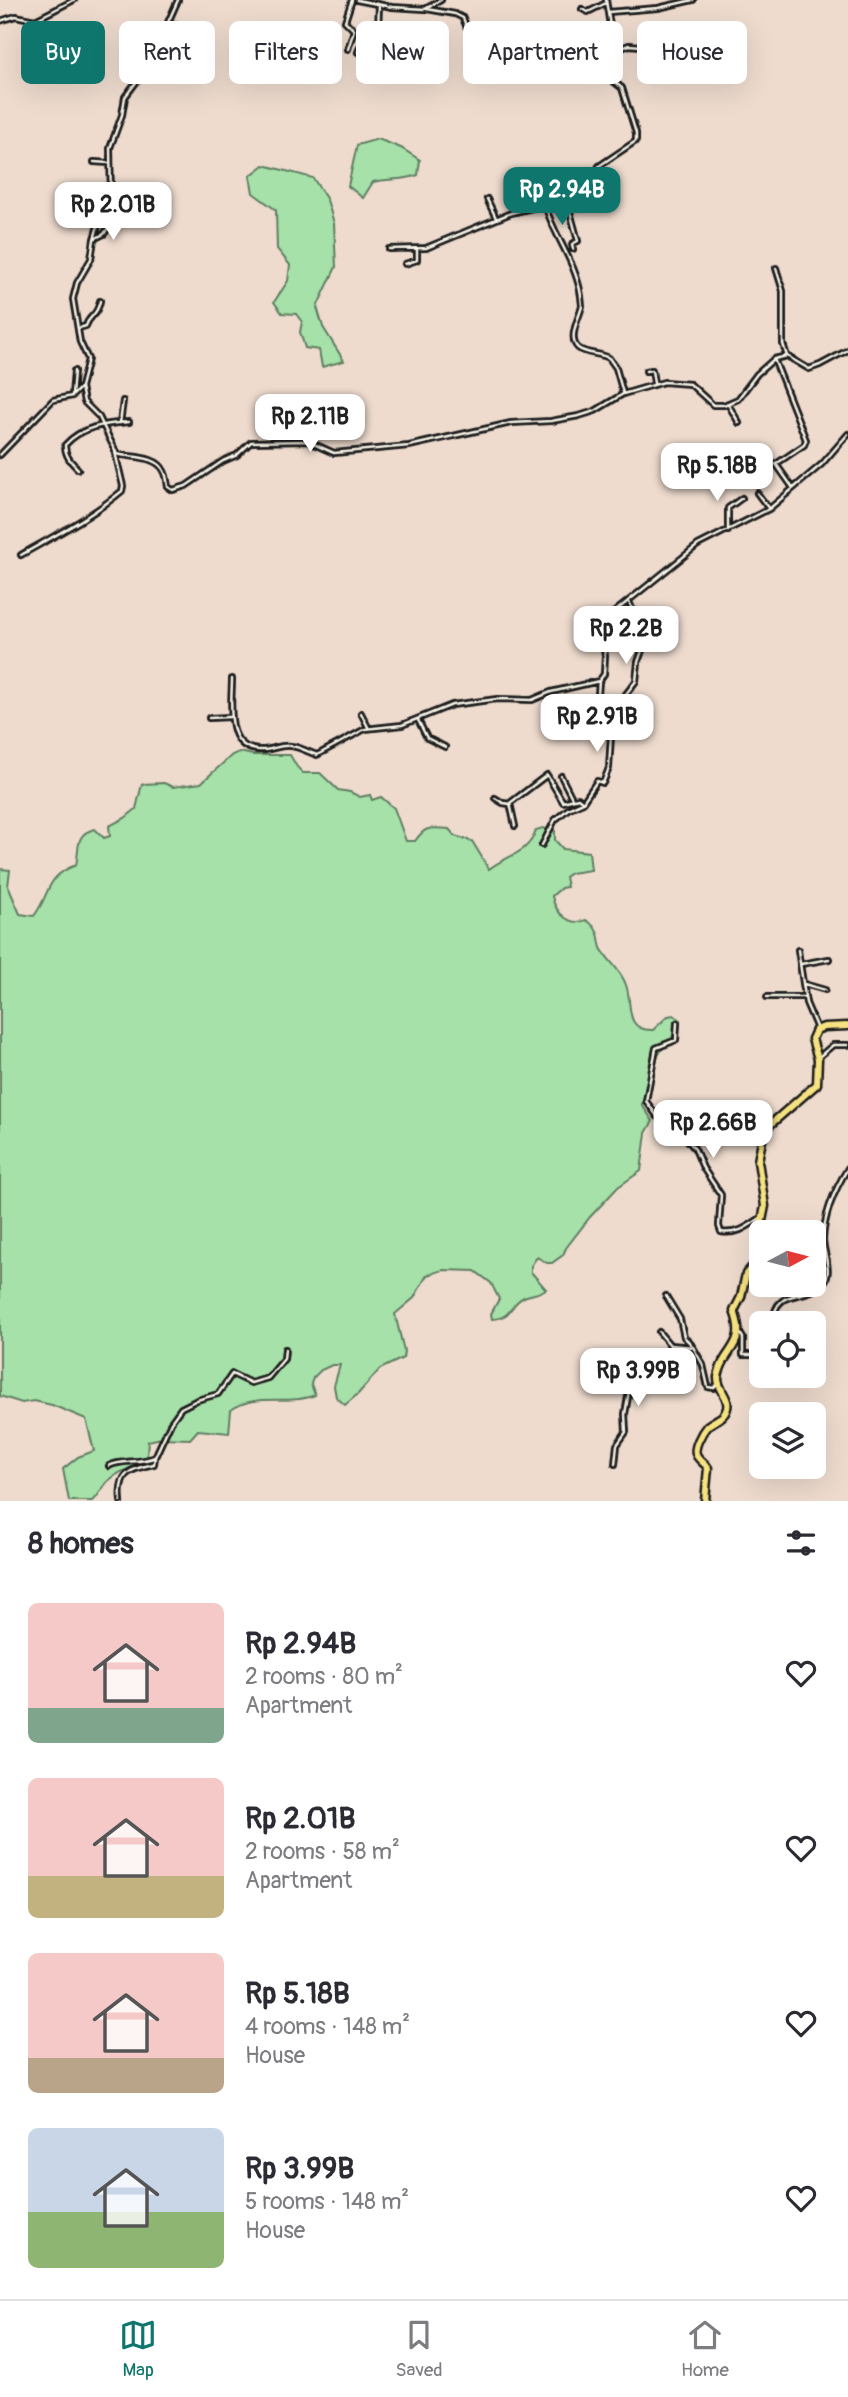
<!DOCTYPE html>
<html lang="en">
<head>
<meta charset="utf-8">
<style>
  body { margin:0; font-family:Pangolin,sans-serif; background:#f7f7f7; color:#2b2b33; height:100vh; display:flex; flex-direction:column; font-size:26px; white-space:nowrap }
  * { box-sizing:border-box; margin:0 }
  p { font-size:23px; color:#7c7c81 }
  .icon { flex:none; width:38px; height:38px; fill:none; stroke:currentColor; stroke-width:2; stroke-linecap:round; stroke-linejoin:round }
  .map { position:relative; height:1501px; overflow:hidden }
  .panel { display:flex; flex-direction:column; background:#fff; flex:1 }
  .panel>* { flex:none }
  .hud { position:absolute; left:21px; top:21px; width:807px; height:63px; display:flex; gap:14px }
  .needle { width:46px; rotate:83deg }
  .controls { position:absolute; left:749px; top:1220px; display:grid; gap:14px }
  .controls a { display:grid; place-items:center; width:77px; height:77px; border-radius:10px; background:#fff; box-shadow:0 7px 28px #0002; font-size:35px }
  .price { position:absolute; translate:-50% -60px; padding:0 16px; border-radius:14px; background:#fff; color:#222; font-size:23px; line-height:46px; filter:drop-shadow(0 2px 4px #0008) }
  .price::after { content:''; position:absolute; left:50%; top:42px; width:21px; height:16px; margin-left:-10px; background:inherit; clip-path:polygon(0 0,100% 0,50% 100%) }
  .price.on { background:#0f766e; color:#fff }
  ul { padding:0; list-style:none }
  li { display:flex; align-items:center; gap:21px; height:175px; padding:0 28px }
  li span { display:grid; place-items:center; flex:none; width:196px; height:140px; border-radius:10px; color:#555 }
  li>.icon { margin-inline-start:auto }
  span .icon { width:84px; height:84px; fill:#fffc; stroke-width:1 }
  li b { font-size:30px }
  h2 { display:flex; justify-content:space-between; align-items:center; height:84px; padding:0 28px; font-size:30px }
  .tag { padding:0 24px; border-radius:10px; background:#fff; box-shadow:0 7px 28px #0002; font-size:24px; line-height:63px }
  .tag.on { background:#0f766e; color:#fff }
  .tabs { display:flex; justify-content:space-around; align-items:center; height:98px; border-top:2px solid #e1e1e2; background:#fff; font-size:19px; color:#7c7c81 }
  .tabs a { display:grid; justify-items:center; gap:4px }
  .tabs .on { color:#0f766e }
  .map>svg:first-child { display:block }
  .green { fill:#a5e1a8; stroke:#607e62; stroke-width:2 }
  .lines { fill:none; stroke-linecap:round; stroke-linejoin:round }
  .minor-casing { stroke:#1c1c1c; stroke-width:8 }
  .primary-casing { stroke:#1c1c1c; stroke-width:11 }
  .minor { stroke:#f7f3e8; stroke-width:2.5 }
  .primary { stroke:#f6e281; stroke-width:6 }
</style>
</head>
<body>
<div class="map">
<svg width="848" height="1501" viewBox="0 0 848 1501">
  <rect width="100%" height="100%" fill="#eedbce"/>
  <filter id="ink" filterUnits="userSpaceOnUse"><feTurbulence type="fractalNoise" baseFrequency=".0143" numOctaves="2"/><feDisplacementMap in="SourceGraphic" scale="14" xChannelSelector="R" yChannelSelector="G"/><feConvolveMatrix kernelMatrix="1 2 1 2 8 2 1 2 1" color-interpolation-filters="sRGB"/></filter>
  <g filter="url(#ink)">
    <path class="green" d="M 378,139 L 401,148 L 420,160 L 418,175 C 404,181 388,178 373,182 L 363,198 L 348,186 L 357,145 Z
      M 264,165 L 313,178 L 327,200 L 334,223 L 336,267 L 317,307 L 323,327 L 344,361 L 322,367 L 319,350 L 305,348 L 300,332 L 302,322 L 296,314 L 282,313 L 274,302 L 288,281 L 290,265 L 277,249 L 276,210 L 253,193 L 250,176 Z
      M 239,752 L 253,755 L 290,755 L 297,767 L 303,773 L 320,773 L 338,790 L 350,792 L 360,797 L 370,795 L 372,800 L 381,797 L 394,808 L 406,841 L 415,841 C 426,825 431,828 449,829 L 455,836 L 472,841 L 489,869 C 506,855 528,855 536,830 L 543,828 L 555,831 L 555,840 L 563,849 L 589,852 L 591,870 L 571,873 L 565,877 L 567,887 L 561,888 L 552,896 C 555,913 570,927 586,920 C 591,923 595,927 597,932 C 600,937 599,943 601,948 C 608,961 621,970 626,985 C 633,1003 623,1031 653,1030 L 668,1016 L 674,1015 L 680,1020 L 671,1040 L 664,1046 L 656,1059 L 652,1060 L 642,1105 L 653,1121 L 646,1133 L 641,1171 L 618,1187 L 590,1217 L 566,1248 L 563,1255 L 552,1263 L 547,1263 L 537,1257 L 531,1266 L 531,1272 L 546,1289 C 539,1294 532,1294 524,1297 C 509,1304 513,1318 492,1319 L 491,1314 L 499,1299 L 491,1283 L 475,1271 L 443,1270 L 427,1275 L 414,1298 L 395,1314 L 404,1351 L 403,1358 L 380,1369 L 358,1394 L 345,1405 L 336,1397 L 334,1386 L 340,1365 L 332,1365 L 321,1370 L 313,1378 L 311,1384 L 315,1395 C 288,1406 255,1392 231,1410 L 229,1433 L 198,1430 L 190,1439 L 161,1438 L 148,1441 L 147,1453 L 150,1463 C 135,1465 119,1471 107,1482 C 102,1488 99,1496 93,1501 L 69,1501 L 63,1469 L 78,1457 L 94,1451 L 86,1419 L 52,1405 L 34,1401 L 22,1403 L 0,1396 L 0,869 L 10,870 L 8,886 L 20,914 L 34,916 C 51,894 44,877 76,865 C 80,848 74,834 95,829 L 104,838 L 110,836 L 109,826 L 125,818 L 136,809 L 142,784 L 164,783 L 173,787 L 201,783 L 232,755 Z"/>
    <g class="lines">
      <defs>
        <path id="minor" d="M 357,0 L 392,7 L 425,9 L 441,0
          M 427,9 L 455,14 L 463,18 L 480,61
          M 582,9 L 588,12 L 606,3
          M 608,12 L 658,8 L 693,0
          M 0,21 L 16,16 L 35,20 L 74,0
          M 168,23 L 179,26
          M 152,33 L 162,35
          M 348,49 L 354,30 L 345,21 L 352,0
          M 614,51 L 629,45 L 641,46
          M 358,52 L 366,33 L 376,32 L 378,30 L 379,5
          M 94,162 L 109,163
          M 566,197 L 578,241 L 572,244 L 573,249
          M 487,199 L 496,218
          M 545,205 C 554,236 576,262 581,296 C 581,298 582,304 582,306 C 580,316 567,338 578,348 C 585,354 600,353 609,358 L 616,368 L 623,393
          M 94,239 L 104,234 L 114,219
          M 389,249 L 426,248 L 511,213 L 545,205 L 576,193 L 592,181 L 599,166 L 636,141 L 636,133 L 622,88 L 608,77 L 614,51 L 606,0
          M 405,264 L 417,260 L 417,250
          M 776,268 L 783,291 L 783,344 L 787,356
          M 79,328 L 86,326 C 89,315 97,317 100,301
          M 774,359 L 806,440 L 804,445 L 776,464 L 793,488
          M 646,371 L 652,370 L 654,383
          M 81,387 L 84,402 L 99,417 L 117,454 C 130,458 157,455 164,471 C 167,476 167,482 168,487 L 173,490 L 186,486 L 223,461 L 237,455 L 251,442 L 307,441 L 334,453 L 409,446 L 511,423 L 551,421 L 579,416 L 595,411 L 623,394 L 664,382 L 690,384 L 713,405 L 724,405 L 738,399 L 757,374 L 774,359 L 787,356 L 809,369 L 820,365 L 848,350
          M 72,396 L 74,371
          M 728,404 L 739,423
          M 120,423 L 123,401
          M 0,455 L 53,400 L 72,396 L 81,387 L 88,359 L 80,342 L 73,299 L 77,283 L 91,259 L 94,239 L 102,212 L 111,198 L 110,148 L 122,115 L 125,97 L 149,65 L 178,0
          M 78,469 C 71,462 65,456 65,445 C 82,426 105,424 129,422
          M 757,493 L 769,509
          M 728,531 L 728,508 L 742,498
          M 21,555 C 56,535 91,517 122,491 L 123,486 L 115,452
          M 232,679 C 232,703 223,752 263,750 C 272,750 281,744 291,746 C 300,747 308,752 317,755 L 365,729 L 402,725 L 452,705 L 497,699 L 532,700 L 551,692 L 599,681
          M 361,713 L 368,727
          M 209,718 L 230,717
          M 418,720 L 427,738 L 445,747
          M 611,735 L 602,734 L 597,709 L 599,681 L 604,674 L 605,656 L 601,629 L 607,618 L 698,545 L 769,509 L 822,464 L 848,434
          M 561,776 L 572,798
          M 495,798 L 503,803 L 510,804
          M 515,826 L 510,803 L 547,775 L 563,802 L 578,798 L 583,802
          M 542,845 L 555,820 L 568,809 L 583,802 L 597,781 L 603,783 L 609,768 L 611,735 L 618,730 L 623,721 L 626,694 L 636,681 L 638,662 L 645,642 L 642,630 L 629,602
          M 798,950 L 806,1003 L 817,1029
          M 801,964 L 829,959
          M 804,984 L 825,990
          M 767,997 L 805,997
          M 677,1023 L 676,1040 L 656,1048 L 646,1101 L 657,1116 L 683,1135 L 695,1149 L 703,1168 L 721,1195 L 719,1226 L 721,1232 C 738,1235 748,1226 762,1217
          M 820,1056 L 833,1045 L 848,1045
          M 666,1296 L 680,1319 L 684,1337 L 691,1344
          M 773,1323 C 775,1285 806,1303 824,1282 C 833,1273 823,1251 823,1240 C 824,1215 835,1189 848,1168
          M 659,1332 L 670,1345 L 693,1347 L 703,1365 L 708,1387 L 714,1388 L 718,1384
          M 740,1333 L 743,1338 L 743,1355 L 761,1355
          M 670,1345 L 669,1353 L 679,1380
          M 615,1464 L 617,1445 L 626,1432 L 625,1414 L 629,1391 C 639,1385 654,1388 666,1381 L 667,1367 L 674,1365
          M 109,1466 C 121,1459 140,1464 155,1457 L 171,1422 L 181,1408 L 197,1400 L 218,1394 L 232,1374 L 251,1383 L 268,1378 L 284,1359 L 285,1349
          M 121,1501 C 118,1473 129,1469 154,1464 L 155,1457"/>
        <path id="primary" d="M 762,1232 L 761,1226 L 765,1206 L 758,1161 L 764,1130 L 817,1084 L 818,1059 L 812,1039 L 816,1030 L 824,1027 L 848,1026
          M 705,1501 L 708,1468 C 705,1463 700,1461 697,1456 C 692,1449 702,1432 707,1426 C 714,1420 725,1418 727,1408 C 730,1397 717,1389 718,1377 C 723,1348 748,1347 734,1311 L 741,1297 L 746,1274 L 761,1257"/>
      </defs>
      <use href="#minor" class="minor-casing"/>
      <use href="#primary" class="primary-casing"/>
      <use href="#minor" class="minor"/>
      <use href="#primary" class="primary"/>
    </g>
  </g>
</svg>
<div class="controls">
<a><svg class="needle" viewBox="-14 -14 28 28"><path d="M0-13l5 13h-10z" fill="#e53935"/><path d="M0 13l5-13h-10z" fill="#7c7c81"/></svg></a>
<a><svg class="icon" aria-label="locate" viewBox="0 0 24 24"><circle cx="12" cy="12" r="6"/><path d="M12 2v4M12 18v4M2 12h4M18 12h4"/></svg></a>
<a><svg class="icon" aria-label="layers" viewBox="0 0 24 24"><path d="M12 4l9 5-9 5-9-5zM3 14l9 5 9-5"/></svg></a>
</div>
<b class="price on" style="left:562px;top:227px">Rp 2.94B</b>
<b class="price" style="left:113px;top:242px">Rp 2.01B</b>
<b class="price" style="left:310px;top:454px">Rp 2.11B</b>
<b class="price" style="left:717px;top:503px">Rp 5.18B</b>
<b class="price" style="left:626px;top:666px">Rp 2.2B</b>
<b class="price" style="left:597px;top:754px">Rp 2.91B</b>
<b class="price" style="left:713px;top:1160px">Rp 2.66B</b>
<b class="price" style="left:638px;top:1408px">Rp 3.99B</b>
<div class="hud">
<a class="tag on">Buy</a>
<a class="tag">Rent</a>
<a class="tag">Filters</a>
<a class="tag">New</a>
<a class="tag">Apartment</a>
<a class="tag">House</a>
</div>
</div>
<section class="panel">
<h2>8 homes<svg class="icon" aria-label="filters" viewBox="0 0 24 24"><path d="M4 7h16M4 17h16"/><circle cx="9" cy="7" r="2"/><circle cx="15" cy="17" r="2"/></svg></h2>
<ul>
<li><span style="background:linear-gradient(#f6c9c9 75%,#7fa58c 0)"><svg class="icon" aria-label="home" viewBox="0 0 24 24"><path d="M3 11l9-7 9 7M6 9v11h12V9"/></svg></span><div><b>Rp 2.94B</b><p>2 rooms · 80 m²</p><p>Apartment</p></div><svg class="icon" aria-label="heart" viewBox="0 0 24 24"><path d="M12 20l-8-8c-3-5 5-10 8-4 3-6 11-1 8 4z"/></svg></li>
<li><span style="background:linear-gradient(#f6c9c9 70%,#c2b280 0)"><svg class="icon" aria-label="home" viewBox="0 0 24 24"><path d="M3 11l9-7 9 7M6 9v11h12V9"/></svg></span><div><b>Rp 2.01B</b><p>2 rooms · 58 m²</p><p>Apartment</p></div><svg class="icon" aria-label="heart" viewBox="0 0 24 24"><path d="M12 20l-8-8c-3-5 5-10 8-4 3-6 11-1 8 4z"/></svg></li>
<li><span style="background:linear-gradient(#f6c9c9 75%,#b9a48a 0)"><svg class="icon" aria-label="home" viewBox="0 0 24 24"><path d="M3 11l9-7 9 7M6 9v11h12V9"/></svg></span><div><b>Rp 5.18B</b><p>4 rooms · 148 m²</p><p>House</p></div><svg class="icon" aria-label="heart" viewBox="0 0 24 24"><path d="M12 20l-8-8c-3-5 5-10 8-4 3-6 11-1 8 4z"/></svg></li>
<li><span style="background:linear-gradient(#c9d6e8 60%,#8fb573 0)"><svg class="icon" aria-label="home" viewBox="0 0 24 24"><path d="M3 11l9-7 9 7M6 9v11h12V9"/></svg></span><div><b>Rp 3.99B</b><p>5 rooms · 148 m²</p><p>House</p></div><svg class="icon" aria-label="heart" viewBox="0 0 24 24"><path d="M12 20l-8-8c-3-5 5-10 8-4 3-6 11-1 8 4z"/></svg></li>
</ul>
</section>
<nav class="tabs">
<a class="on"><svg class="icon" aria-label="map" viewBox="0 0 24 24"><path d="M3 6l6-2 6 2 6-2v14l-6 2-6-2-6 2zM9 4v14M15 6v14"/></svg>Map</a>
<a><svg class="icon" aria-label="saved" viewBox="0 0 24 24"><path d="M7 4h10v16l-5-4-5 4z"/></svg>Saved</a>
<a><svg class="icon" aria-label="home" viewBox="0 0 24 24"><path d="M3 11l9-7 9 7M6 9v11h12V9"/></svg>Home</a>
</nav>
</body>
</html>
